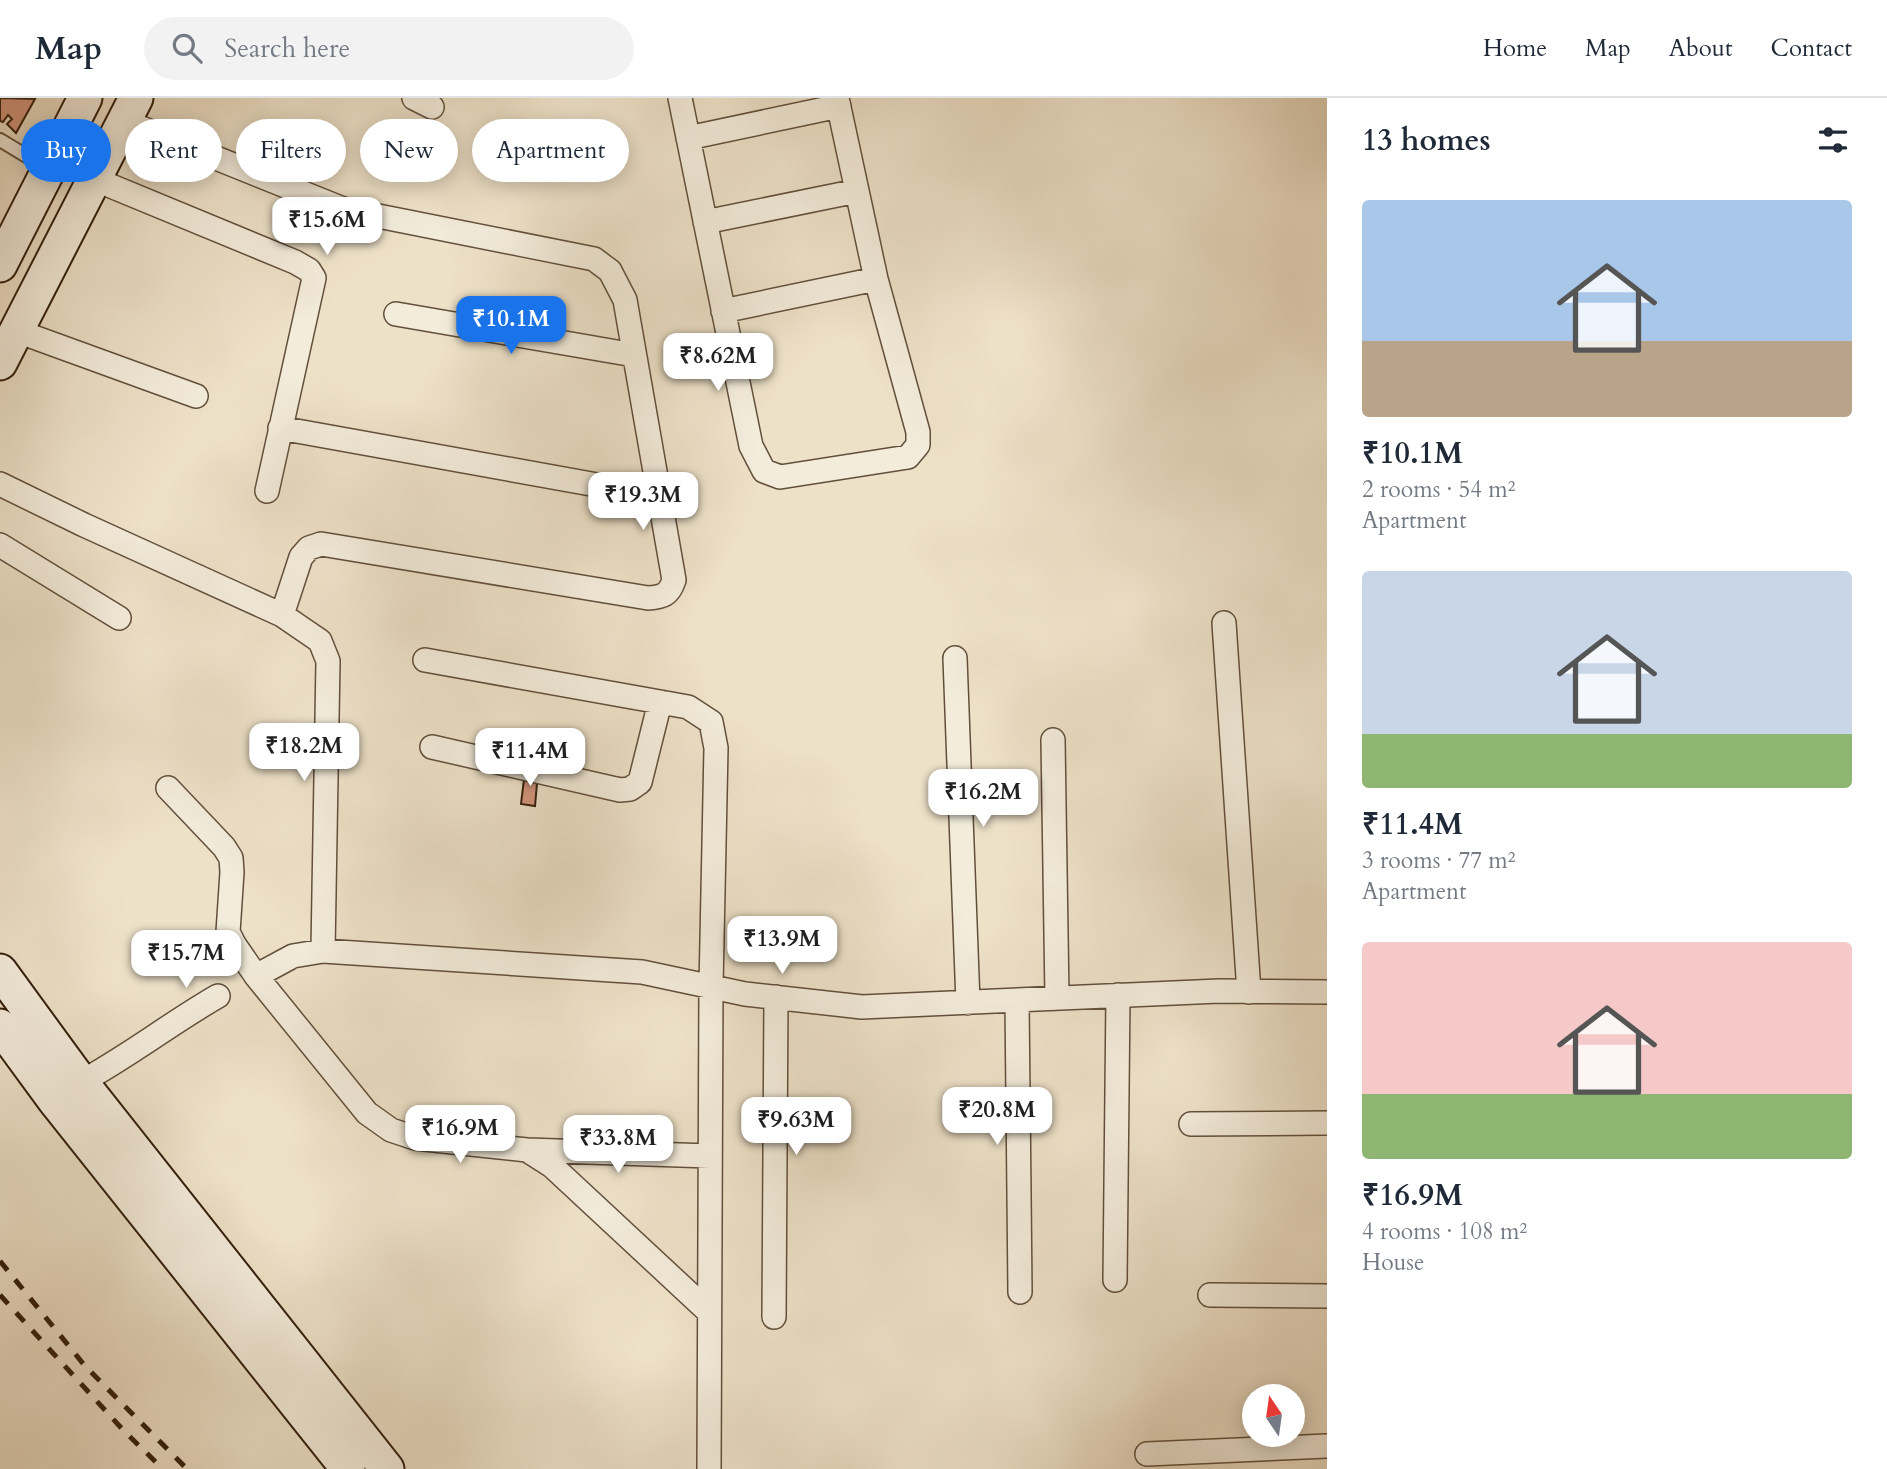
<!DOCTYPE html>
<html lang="en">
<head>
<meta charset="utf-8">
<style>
  body { margin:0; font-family:Cardo,serif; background:#f2f2f3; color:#1f2937; height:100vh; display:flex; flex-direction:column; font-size:26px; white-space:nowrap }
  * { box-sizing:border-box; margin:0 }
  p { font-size:23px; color:#747a83 }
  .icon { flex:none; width:38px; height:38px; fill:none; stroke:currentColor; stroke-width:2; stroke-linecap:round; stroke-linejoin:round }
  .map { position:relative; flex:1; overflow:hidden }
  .sheet { display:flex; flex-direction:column; background:#fff; width:560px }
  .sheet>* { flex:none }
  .guide { position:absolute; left:21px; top:21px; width:665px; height:63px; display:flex; gap:14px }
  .needle { width:46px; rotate:347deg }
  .tools { position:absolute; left:1242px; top:1286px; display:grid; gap:14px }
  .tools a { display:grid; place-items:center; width:63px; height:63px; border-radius:50%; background:#fff; box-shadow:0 4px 18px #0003; font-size:35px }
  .price { position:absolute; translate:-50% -60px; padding:0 16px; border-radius:14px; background:#fff; color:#222; font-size:23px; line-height:46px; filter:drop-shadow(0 2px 4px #0008) }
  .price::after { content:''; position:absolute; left:50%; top:42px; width:21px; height:16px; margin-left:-10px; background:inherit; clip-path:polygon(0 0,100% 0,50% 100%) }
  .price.active { background:#1a73e8; color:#fff }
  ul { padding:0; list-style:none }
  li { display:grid; align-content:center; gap:14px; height:371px; padding:0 35px }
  li span { display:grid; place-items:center; height:217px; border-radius:7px; color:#555 }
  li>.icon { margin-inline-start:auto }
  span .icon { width:126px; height:126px; fill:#fffc; stroke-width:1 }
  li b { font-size:30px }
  h2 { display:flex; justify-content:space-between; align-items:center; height:84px; padding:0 35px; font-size:30px }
  .pill { padding:0 24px; border-radius:32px; background:#fff; box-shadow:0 4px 18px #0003; font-size:24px; line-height:63px }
  .pill.active { background:#1a73e8; color:#fff }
  header { display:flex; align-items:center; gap:42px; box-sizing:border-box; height:98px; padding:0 35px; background:#fff; border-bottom:2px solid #e0e1e3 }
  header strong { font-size:33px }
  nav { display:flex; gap:38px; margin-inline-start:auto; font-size:24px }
  .search { width:490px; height:63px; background:#f2f2f3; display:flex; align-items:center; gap:18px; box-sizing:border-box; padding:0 24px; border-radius:38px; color:#747a83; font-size:26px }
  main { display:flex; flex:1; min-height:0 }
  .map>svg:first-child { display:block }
  .building { fill:#d3967e; stroke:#331e0c; stroke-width:2 }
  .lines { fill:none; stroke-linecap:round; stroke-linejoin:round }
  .lane-casing { stroke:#624f3b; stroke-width:16 }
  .street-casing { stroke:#624f3b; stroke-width:26 }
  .secondary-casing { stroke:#331e0c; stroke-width:37 }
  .lane { stroke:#f3ecdb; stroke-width:12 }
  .street { stroke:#f3ecdb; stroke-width:23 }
  .secondary { stroke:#f3ecdb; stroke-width:33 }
  .rail { stroke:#331e0c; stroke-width:5; stroke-dasharray:12 12; stroke-linecap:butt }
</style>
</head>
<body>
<header>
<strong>Map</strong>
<div class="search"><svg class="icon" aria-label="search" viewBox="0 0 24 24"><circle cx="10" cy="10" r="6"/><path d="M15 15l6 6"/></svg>Search here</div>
<nav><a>Home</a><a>Map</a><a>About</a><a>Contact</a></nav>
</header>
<main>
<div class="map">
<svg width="1327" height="1371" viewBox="0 0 1327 1371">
  <rect width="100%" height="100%" fill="#ede1c8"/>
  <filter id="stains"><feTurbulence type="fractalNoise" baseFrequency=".00286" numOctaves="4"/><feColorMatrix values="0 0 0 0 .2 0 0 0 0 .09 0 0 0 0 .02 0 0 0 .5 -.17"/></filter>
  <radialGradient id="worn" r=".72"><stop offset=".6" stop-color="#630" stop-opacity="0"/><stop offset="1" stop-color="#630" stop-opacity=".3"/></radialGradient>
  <path class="building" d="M 0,0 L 35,1 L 16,35 L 7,26 L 12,21 L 8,17 L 3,24 L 0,23 Z
    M 525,673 L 538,674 L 535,708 L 521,706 Z"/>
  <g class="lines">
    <defs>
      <path id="lane" d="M 0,42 L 48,71"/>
      <path id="street" d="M 414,0 L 432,9
        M 680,0 L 751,348 L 764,373 L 780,379 L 908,359 L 918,347 L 918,334 L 876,181 L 837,0
        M 688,40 L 839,8
        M 94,81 L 295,164 L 309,172 L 314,180 L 267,393
        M 705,124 L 857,93
        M 723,213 L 876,181
        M 396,216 L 634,257
        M 17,233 L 196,298
        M 280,330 L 658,398
        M 0,386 L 84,427 L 282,517 L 301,459 L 309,450 L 321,446 L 648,500 C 663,499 669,497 674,482 L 625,202 L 610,173 L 594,161 L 343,111 L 124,23
        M 0,447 L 119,520
        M 282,517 L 320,543 L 328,563 L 323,853
        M 1224,525 L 1249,894
        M 955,560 L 968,905
        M 425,562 L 688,609 L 711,624 L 716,650 L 711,889 L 709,1371
        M 1053,642 L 1057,900
        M 432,649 L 620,692 L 630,691 L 640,684 L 660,604
        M 168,690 L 224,749 L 231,760 L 232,774 L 228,834 L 234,846 L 256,878 L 367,1015 L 391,1032 L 415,1040 L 527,1052 L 552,1068 L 709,1214
        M 256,878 L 293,858 L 323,853 L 642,874 L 745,896 L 862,909 L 1219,893 L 1327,894
        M 1017,903 L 1020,1194
        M 81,984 C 129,958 171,925 218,898
        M 1191,1026 L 1327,1025
        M 527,1052 L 710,1058
        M 1115,1182 L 1118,897
        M 1210,1197 L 1327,1198
        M 774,1219 L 776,899
        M 1147,1356 L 1327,1348"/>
      <path id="secondary" d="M 0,167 L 85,0
        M 0,265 L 136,0
        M 0,873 L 81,984 L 387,1371
        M 0,928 L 55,1003 L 348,1371"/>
    </defs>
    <use href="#lane" class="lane-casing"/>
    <use href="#street" class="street-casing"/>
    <use href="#secondary" class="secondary-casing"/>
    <use href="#lane" class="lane"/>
    <use href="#street" class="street"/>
    <use href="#secondary" class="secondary"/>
    <path class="rail" d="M 0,1163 L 85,1268 L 187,1371
      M 0,1197 L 124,1333 L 163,1371"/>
  </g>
  <rect width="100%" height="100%" filter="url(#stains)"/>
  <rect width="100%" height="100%" fill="url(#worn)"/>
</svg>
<div class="tools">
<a><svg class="needle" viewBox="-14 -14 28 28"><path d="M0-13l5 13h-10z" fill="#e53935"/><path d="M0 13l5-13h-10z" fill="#747a83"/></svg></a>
</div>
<b class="price" style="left:327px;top:159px">₹15.6M</b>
<b class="price active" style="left:511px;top:258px">₹10.1M</b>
<b class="price" style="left:718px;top:295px">₹8.62M</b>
<b class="price" style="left:643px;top:434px">₹19.3M</b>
<b class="price" style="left:304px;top:685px">₹18.2M</b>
<b class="price" style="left:530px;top:690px">₹11.4M</b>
<b class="price" style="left:983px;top:731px">₹16.2M</b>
<b class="price" style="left:782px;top:878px">₹13.9M</b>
<b class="price" style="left:186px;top:892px">₹15.7M</b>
<b class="price" style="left:997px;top:1049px">₹20.8M</b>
<b class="price" style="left:796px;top:1059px">₹9.63M</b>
<b class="price" style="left:460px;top:1067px">₹16.9M</b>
<b class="price" style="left:618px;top:1077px">₹33.8M</b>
<div class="guide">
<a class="pill active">Buy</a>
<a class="pill">Rent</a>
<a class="pill">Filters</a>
<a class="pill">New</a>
<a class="pill">Apartment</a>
</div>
</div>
<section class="sheet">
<h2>13 homes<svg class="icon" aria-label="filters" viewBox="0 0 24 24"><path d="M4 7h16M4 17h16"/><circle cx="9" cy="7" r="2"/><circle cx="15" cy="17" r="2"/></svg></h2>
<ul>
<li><span style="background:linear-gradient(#a9c7e8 65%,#b9a48a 0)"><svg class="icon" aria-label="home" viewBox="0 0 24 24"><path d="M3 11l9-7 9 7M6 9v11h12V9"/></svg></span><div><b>₹10.1M</b><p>2 rooms · 54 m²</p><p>Apartment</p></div></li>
<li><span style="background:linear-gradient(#c9d6e8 75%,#8fb573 0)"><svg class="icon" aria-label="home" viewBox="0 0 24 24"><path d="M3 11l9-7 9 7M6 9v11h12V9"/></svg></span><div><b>₹11.4M</b><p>3 rooms · 77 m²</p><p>Apartment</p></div></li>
<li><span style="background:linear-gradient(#f6c9c9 70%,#8fb573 0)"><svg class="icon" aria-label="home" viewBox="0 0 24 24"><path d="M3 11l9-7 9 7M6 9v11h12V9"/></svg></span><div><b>₹16.9M</b><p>4 rooms · 108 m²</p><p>House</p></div></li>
</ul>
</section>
</main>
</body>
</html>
